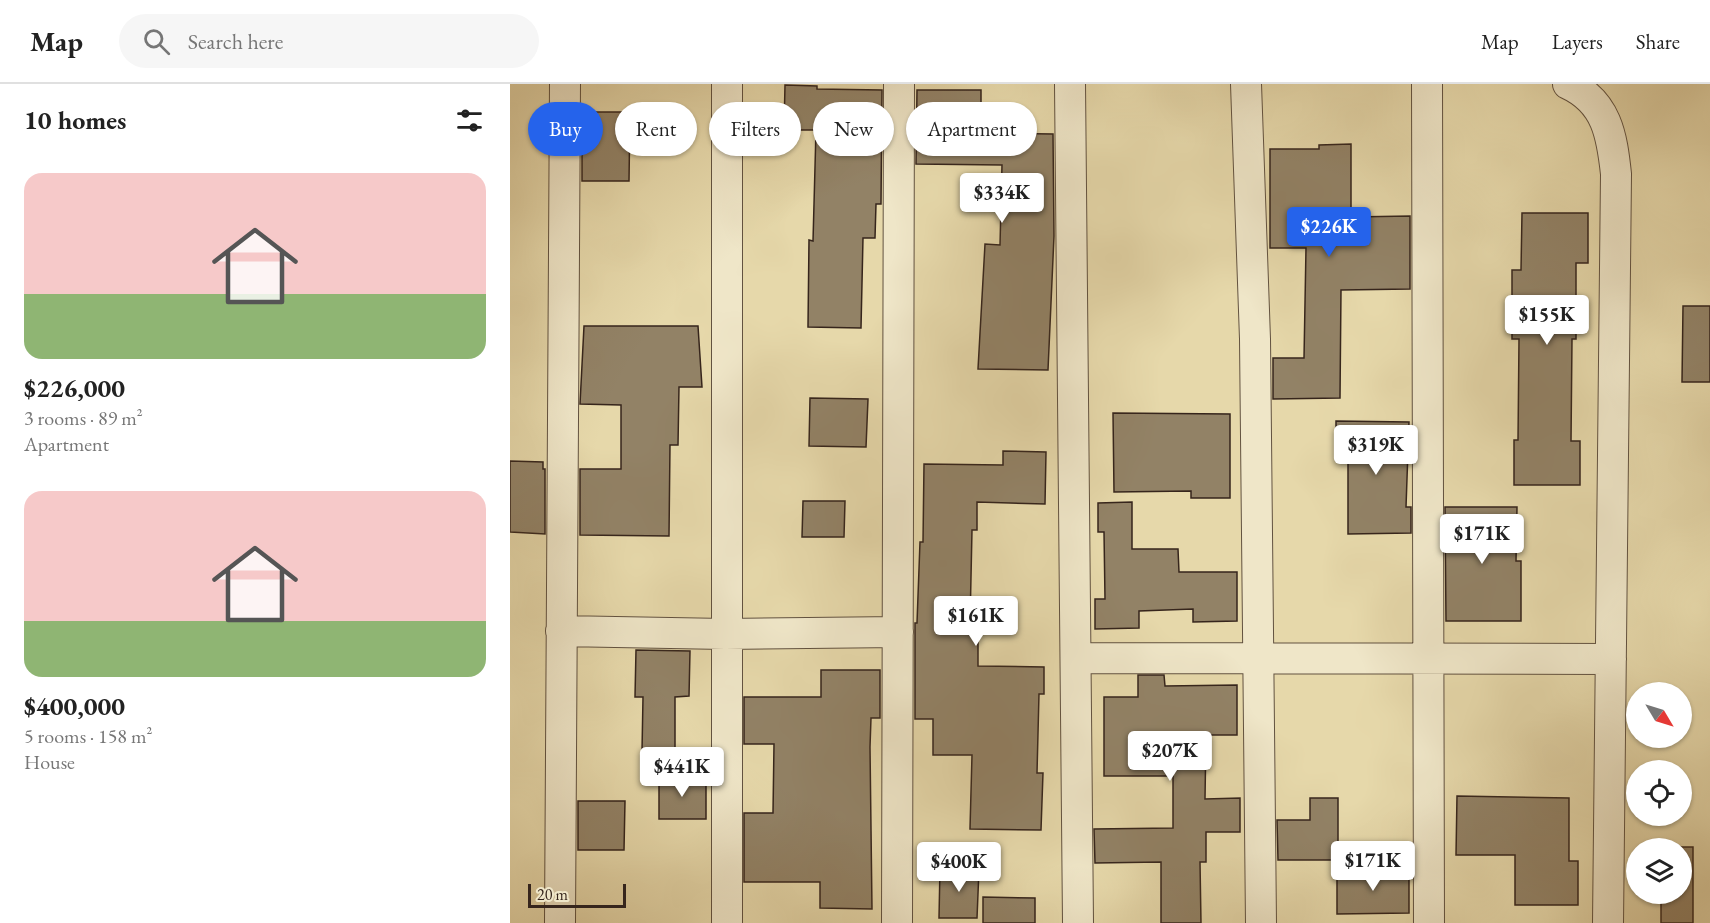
<!DOCTYPE html>
<html lang="en">
<head>
<meta charset="utf-8">
<style>
  body { margin:0; font-family:"EB Garamond",serif; background:#f6f6f6; color:#222; height:100vh; display:flex; flex-direction:column; font-size:22px; white-space:nowrap }
  * { box-sizing:border-box; margin:0 }
  p { font-size:20px; color:#767676 }
  .icon { flex:none; width:33px; height:33px; fill:none; stroke:currentColor; stroke-width:2; stroke-linecap:round; stroke-linejoin:round }
  .map { position:relative; flex:1; overflow:hidden }
  .drawer { display:flex; flex-direction:column; background:#fff; width:510px }
  .drawer>* { flex:none }
  .guide { position:absolute; left:18px; top:18px; width:570px; height:54px; display:flex; gap:12px }
  .needle { width:39px; rotate:128deg }
  .tools { position:absolute; left:1116px; top:598px; display:grid; gap:12px }
  .tools a { display:grid; place-items:center; width:66px; height:66px; border-radius:50%; background:#fff; box-shadow:0 2px 4px #0004; font-size:30px }
  .scale { position:absolute; left:18px; bottom:15px; width:98px; box-sizing:border-box; padding-left:6px; border:3px solid #36251c; border-top:0; font-size:16px; line-height:21px; white-space:nowrap; color:#36251c; -webkit-text-stroke:4px #efe6c8; paint-order:stroke }
  .price { position:absolute; translate:-50% -51px; padding:0 14px; border-radius:6px; background:#fff; color:#222; font-size:20px; line-height:39px; filter:drop-shadow(0 2px 3px #0008) }
  .price::after { content:''; position:absolute; left:50%; top:36px; width:18px; height:14px; margin-left:-9px; background:inherit; clip-path:polygon(0 0,100% 0,50% 100%) }
  .price.current { background:#2563eb; color:#fff }
  ul { padding:0; list-style:none }
  li { display:grid; align-content:center; gap:12px; height:318px; padding:0 24px }
  li span { display:grid; place-items:center; height:186px; border-radius:18px; color:#555 }
  li>.icon { margin-inline-start:auto }
  span .icon { width:108px; height:108px; fill:#fffc; stroke-width:1 }
  li b { font-size:26px }
  h2 { display:flex; justify-content:space-between; align-items:center; height:72px; padding:0 24px; font-size:26px }
  .pill { padding:0 21px; border-radius:27px; background:#fff; box-shadow:0 2px 4px #0004; font-size:21px; line-height:54px }
  .pill.current { background:#2563eb; color:#fff }
  header { display:flex; align-items:center; gap:36px; box-sizing:border-box; height:84px; padding:0 30px; background:#fff; border-bottom:2px solid #e0e0e0 }
  header strong { font-size:28px }
  nav { display:flex; gap:33px; margin-inline-start:auto; font-size:21px }
  .search { width:420px; height:54px; background:#f6f6f6; display:flex; align-items:center; gap:15px; box-sizing:border-box; padding:0 21px; border-radius:33px; color:#767676; font-size:22px }
  main { display:flex; flex:1; min-height:0 }
  .map>svg:first-child { display:block }
  .building { fill:#928266; stroke:#36251c; stroke-width:1.5 }
  .lines { fill:none; stroke-linecap:round; stroke-linejoin:round }
  .street-casing { stroke:#625240; stroke-width:32 }
  .street { stroke:#efe6c8; stroke-width:30 }
</style>
</head>
<body>
<header>
<strong>Map</strong>
<div class="search"><svg class="icon" aria-label="search" viewBox="0 0 24 24"><circle cx="10" cy="10" r="6"/><path d="M15 15l6 6"/></svg>Search here</div>
<nav><a>Map</a><a>Layers</a><a>Share</a></nav>
</header>
<main>
<section class="drawer">
<h2>10 homes<svg class="icon" aria-label="filters" viewBox="0 0 24 24"><path d="M4 7h16M4 17h16"/><circle cx="9" cy="7" r="2"/><circle cx="15" cy="17" r="2"/></svg></h2>
<ul>
<li><span style="background:linear-gradient(#f6c9c9 65%,#8fb573 0)"><svg class="icon" aria-label="home" viewBox="0 0 24 24"><path d="M3 11l9-7 9 7M6 9v11h12V9"/></svg></span><div><b>$226,000</b><p>3 rooms · 89 m²</p><p>Apartment</p></div></li>
<li><span style="background:linear-gradient(#f6c9c9 70%,#8fb573 0)"><svg class="icon" aria-label="home" viewBox="0 0 24 24"><path d="M3 11l9-7 9 7M6 9v11h12V9"/></svg></span><div><b>$400,000</b><p>5 rooms · 158 m²</p><p>House</p></div></li>
</ul>
</section>
<div class="map">
<svg width="1200" height="839" viewBox="0 0 1200 839">
  <rect width="100%" height="100%" fill="#e6d8aa"/>
  <filter id="stains"><feTurbulence type="fractalNoise" baseFrequency=".00333" numOctaves="4"/><feColorMatrix values="0 0 0 0 .2 0 0 0 0 .09 0 0 0 0 .02 0 0 0 .5 -.17"/></filter>
  <radialGradient id="worn" r=".72"><stop offset=".6" stop-color="#630" stop-opacity="0"/><stop offset="1" stop-color="#630" stop-opacity=".3"/></radialGradient>
  <path class="building" d="M 275,1 L 307,2 L 307,5 L 372,6 L 371,120 L 366,120 L 365,154 L 353,154 L 351,244 L 298,243 L 299,156 L 303,157 L 306,46 L 274,46 Z
    M 407,6 L 471,6 L 471,49 L 543,50 L 544,152 L 538,286 L 468,285 L 475,160 L 490,161 L 492,81 L 406,80 Z
    M 72,28 L 120,28 L 119,97 L 72,97 Z
    M 841,60 L 841,133 L 900,132 L 900,205 L 831,206 L 830,314 L 763,315 L 763,274 L 794,274 L 796,164 L 760,164 L 760,65 L 809,65 L 809,61 Z
    M 1012,129 L 1078,129 L 1078,179 L 1066,179 L 1066,255 L 1062,255 L 1061,357 L 1070,357 L 1070,401 L 1004,401 L 1004,356 L 1008,356 L 1009,255 L 1002,255 L 1002,186 L 1011,186 Z
    M 1173,222 L 1200,222 L 1200,298 L 1172,298 Z
    M 74,242 L 188,242 L 192,303 L 169,303 L 168,361 L 160,361 L 159,452 L 70,451 L 70,385 L 111,385 L 111,321 L 70,320 Z
    M 300,314 L 358,315 L 356,363 L 299,362 Z
    M 603,329 L 720,330 L 720,414 L 681,414 L 681,407 L 604,408 Z
    M 826,337 L 899,338 L 896,423 L 901,423 L 901,449 L 838,450 L 838,367 L 826,367 Z
    M 493,367 L 536,368 L 535,420 L 467,418 L 467,446 L 462,446 L 460,540 L 468,540 L 468,582 L 534,583 L 534,610 L 529,610 L 527,689 L 533,689 L 531,746 L 460,745 L 462,671 L 423,671 L 423,635 L 405,635 L 405,539 L 407,539 L 410,458 L 413,458 L 414,380 L 493,381 Z
    M 0,377 L 33,378 L 33,385 L 35,385 L 35,450 L 0,448 Z
    M 293,417 L 335,417 L 334,453 L 292,453 Z
    M 622,418 L 622,465 L 668,465 L 669,488 L 727,488 L 727,537 L 683,538 L 683,525 L 629,527 L 629,544 L 585,545 L 585,515 L 595,515 L 594,448 L 588,448 L 588,419 Z
    M 935,423 L 1007,423 L 1006,477 L 1011,477 L 1011,537 L 936,537 Z
    M 126,566 L 180,567 L 179,612 L 165,613 L 165,667 L 132,667 L 133,613 L 125,613 Z
    M 311,586 L 370,586 L 370,634 L 361,634 L 360,663 L 362,825 L 310,824 L 310,798 L 234,798 L 234,729 L 263,729 L 264,660 L 234,660 L 234,613 L 311,613 Z
    M 628,591 L 654,591 L 655,602 L 727,601 L 727,651 L 696,651 L 695,715 L 730,714 L 730,748 L 696,748 L 696,778 L 690,778 L 691,839 L 651,839 L 651,778 L 585,779 L 584,745 L 663,744 L 663,692 L 594,692 L 594,613 L 628,613 Z
    M 149,692 L 196,692 L 196,735 L 149,735 Z
    M 947,712 L 1059,714 L 1059,777 L 1068,777 L 1068,821 L 1005,821 L 1005,771 L 946,771 Z
    M 800,714 L 828,714 L 828,776 L 768,776 L 767,736 L 800,736 Z
    M 68,717 L 115,717 L 114,766 L 68,766 Z
    M 1144,763 L 1183,763 L 1183,839 L 1151,839 L 1151,815 L 1143,815 L 1143,810 L 1172,810 L 1172,765 L 1144,765 Z
    M 430,784 L 469,785 L 467,834 L 429,834 Z
    M 899,786 L 899,829 L 827,830 L 827,787 Z
    M 473,813 L 525,814 L 525,839 L 473,839 Z"/>
  <g class="lines">
    <defs>
      <path id="street" d="M 217,0 L 217,839
        M 560,0 L 568,839
        M 736,0 L 745,255 L 751,839
        M 917,0 L 919,839
        M 1058,0 C 1097,18 1102,52 1106,90 L 1098,839
        M 51,547 L 215,550 L 388,548
        M 566,574 L 1101,575
        M 50,839 L 55,0
        M 387,839 L 389,0"/>
    </defs>
    <use href="#street" class="street-casing"/>
    <use href="#street" class="street"/>
  </g>
  <rect width="100%" height="100%" filter="url(#stains)"/>
  <rect width="100%" height="100%" fill="url(#worn)"/>
</svg>
<div class="tools">
<a><svg class="needle" viewBox="-14 -14 28 28"><path d="M0-13l5 13h-10z" fill="#e53935"/><path d="M0 13l5-13h-10z" fill="#767676"/></svg></a>
<a><svg class="icon" aria-label="locate" viewBox="0 0 24 24"><circle cx="12" cy="12" r="6"/><path d="M12 2v4M12 18v4M2 12h4M18 12h4"/></svg></a>
<a><svg class="icon" aria-label="layers" viewBox="0 0 24 24"><path d="M12 4l9 5-9 5-9-5zM3 14l9 5 9-5"/></svg></a>
</div>
<div class="scale">20 m</div>
<b class="price" style="left:492px;top:140px">$334K</b>
<b class="price current" style="left:819px;top:174px">$226K</b>
<b class="price" style="left:1037px;top:262px">$155K</b>
<b class="price" style="left:866px;top:392px">$319K</b>
<b class="price" style="left:972px;top:481px">$171K</b>
<b class="price" style="left:466px;top:563px">$161K</b>
<b class="price" style="left:660px;top:698px">$207K</b>
<b class="price" style="left:172px;top:714px">$441K</b>
<b class="price" style="left:863px;top:808px">$171K</b>
<b class="price" style="left:449px;top:809px">$400K</b>
<div class="guide">
<a class="pill current">Buy</a>
<a class="pill">Rent</a>
<a class="pill">Filters</a>
<a class="pill">New</a>
<a class="pill">Apartment</a>
</div>
</div>
</main>
</body>
</html>
